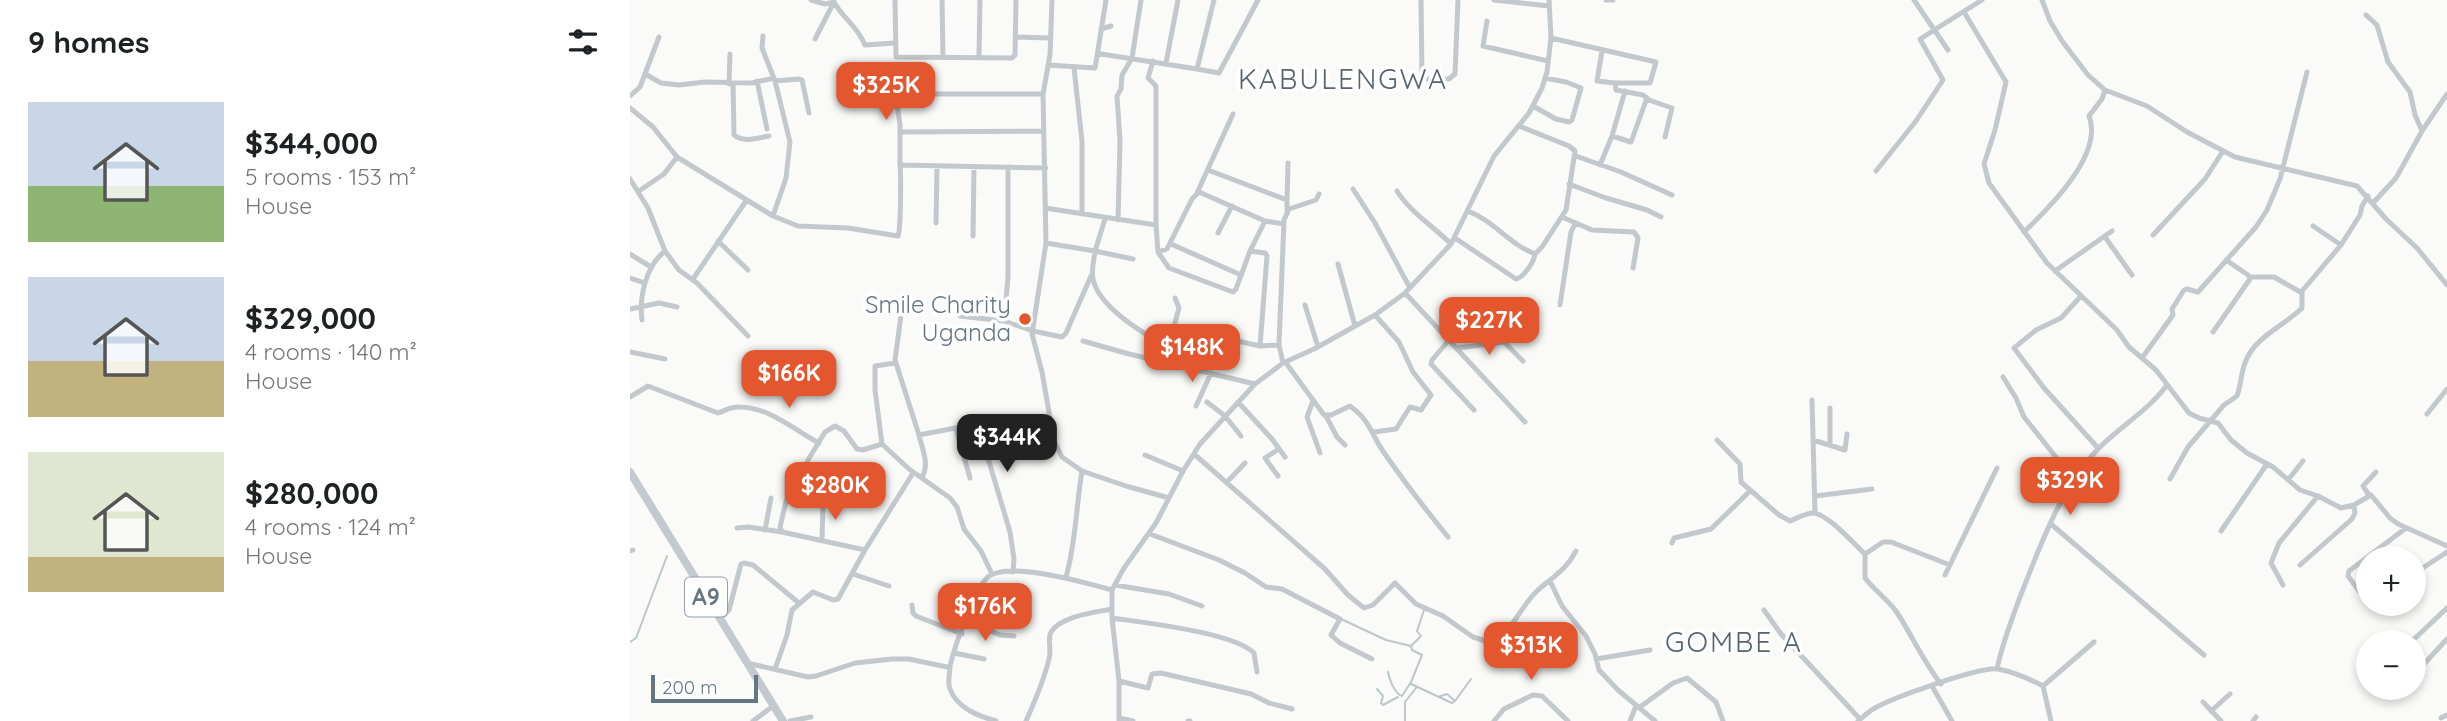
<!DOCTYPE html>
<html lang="en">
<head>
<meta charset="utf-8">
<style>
  body { margin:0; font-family:Quicksand,sans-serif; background:#f2f2f2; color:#202124; height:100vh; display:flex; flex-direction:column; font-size:26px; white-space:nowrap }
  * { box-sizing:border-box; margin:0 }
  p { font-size:23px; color:#757577 }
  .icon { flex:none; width:38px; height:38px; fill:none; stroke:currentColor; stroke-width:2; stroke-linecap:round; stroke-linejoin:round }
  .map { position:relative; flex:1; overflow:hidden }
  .drawer { display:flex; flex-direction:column; background:#fff; width:630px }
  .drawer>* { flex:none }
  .tools { position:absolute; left:1726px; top:546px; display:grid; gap:14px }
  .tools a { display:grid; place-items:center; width:70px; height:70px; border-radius:50%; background:#fff; box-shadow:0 4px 10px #0003; font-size:35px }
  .scale { position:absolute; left:21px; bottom:18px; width:107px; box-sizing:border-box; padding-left:7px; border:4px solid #657683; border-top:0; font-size:19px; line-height:24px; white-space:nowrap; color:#657683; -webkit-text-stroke:5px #fff; paint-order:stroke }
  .price { position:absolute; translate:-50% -60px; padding:0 16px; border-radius:14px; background:#e4572e; color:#fff; font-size:23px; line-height:46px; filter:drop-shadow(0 2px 4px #0008) }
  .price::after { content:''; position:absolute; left:50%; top:42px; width:21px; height:16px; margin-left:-10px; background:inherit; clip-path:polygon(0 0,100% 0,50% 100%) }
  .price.selected { background:#222; color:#fff }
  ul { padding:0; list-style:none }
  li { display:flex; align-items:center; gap:21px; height:175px; padding:0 28px }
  li span { display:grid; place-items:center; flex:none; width:196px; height:140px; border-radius:0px; color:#555 }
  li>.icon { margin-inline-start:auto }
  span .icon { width:84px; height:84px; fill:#fffc; stroke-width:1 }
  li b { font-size:30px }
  h2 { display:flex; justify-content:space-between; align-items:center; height:84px; padding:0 28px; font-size:30px }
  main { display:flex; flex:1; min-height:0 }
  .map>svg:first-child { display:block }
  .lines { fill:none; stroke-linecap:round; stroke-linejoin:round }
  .stream { stroke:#bbc7cb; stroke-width:2 }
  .minor { stroke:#c3c8cc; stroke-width:5 }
  .major { stroke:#c3c9ce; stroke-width:8 }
  .poi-dot { fill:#e4572e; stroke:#fff; stroke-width:2.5 }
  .labels { text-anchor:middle; stroke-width:7; stroke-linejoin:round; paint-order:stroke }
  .shield { fill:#fff; stroke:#939fa8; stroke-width:2 }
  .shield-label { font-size:23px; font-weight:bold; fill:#657683 }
  .poi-label { font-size:24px; fill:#657683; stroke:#fff; text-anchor:end }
  .quarter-label { font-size:28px; letter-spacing:2px; fill:#57646e; stroke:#fff }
</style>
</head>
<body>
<main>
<section class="drawer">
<h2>9 homes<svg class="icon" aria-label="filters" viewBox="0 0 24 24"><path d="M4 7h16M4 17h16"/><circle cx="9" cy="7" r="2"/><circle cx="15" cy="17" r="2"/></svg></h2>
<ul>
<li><span style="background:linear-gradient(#c9d6e8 60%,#8fb573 0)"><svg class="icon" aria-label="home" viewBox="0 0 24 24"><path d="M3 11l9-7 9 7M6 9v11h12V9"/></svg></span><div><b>$344,000</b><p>5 rooms · 153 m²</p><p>House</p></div></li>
<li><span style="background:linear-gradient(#c9d6e8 60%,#c2b280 0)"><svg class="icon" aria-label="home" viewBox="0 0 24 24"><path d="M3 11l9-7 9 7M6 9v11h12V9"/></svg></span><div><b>$329,000</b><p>4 rooms · 140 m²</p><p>House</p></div></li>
<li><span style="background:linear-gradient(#dfe7d0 75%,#c2b280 0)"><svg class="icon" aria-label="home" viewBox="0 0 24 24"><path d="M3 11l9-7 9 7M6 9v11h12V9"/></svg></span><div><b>$280,000</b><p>4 rooms · 124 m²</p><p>House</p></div></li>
</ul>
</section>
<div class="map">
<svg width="1817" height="721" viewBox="0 0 1817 721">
  <rect width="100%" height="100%" fill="#fafaf8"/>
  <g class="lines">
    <path class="stream" d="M 711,619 L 756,640 L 781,646 L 782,650 L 792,655 L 781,682 L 772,696 C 765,694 759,679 758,672
      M 0,642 L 6,638 L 37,556
      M 781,646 L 791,636 L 787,631 L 794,610
      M 781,684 L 822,703 L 825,701
      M 747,689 L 753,696 L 751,703 L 753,705 L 768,697
      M 808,697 L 817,694 L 825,701 L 841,679
      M 775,721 L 775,702 L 786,688"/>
    <path class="minor" d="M 181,0 L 195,4 L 204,2 C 214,20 226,24 235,45 L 265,43
      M 265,0 L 266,57 L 382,58 L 385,55 L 386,0
      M 312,0 L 313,57
      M 422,0 L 420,55 L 413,94 L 416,243 L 402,334 L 412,372 L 424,441 L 432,457 L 452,471 L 496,486 L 539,498
      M 791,0 L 792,75 L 795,79 L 819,79 L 825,74 L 828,0
      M 864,0 L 919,6
      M 976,0 L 983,0
      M 1284,0 L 1318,50
      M 1412,0 L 1420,21 L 1432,41 L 1458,75 L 1475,90 L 1517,106 L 1557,132 L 1605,157 L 1727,186 L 1756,219 L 1787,248 L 1817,285
      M 1334,12 L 1376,82 L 1365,130 L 1354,164 L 1359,183 L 1417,263 L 1487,330 L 1499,347 L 1526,370 L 1559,413 L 1569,418 L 1588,423 L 1601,440 L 1617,453 L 1643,467 L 1670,490 L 1688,496 L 1711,508 L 1724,505 L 1741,495 L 1760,518 L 1768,524 L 1817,546
      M 1736,15 L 1747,25 L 1758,62 L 1780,92 L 1785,115 L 1792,131
      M 857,21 L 853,46 L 918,61
      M 471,29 L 481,26
      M 133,36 L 132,48 L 145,81 L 160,142 L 156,178 L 143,216
      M 386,37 L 420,38
      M 921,38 L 1026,62 L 1020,83 L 985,83
      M 185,39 L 204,2
      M 467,56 L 476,0
      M 349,57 L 350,0
      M 536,63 L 548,0
      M 418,65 L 465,68 L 467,56 L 471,54 L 567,69 L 584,0
      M 444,68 L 452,141 L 452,214
      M 567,69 L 589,73 L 628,0
      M 15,74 L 31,83 L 49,85 L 75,82 L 122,83 L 144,78
      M 127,81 L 137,129
      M 145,81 L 169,79 L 172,80 L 179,113
      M 103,83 L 104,135 C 114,143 127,138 139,136
      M 99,84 L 100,54
      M 0,96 L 10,87 L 29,37
      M 1016,99 L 1042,108 L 1035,137
      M 903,106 L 926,119 L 939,122 L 942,120 L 951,88 L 936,82 L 915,78
      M 0,108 L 23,127 L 47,157 L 143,216 L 168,226 L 218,228 L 268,236 C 271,229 271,175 270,165 L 416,168
      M 270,132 L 413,131
      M 982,136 L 995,91
      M 946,156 L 991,172 L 1042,195
      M 270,165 L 270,125 L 266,97 L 269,94 L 413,94
      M 970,165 L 982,136 L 1001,142 L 1017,98 L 1013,95 L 986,90 L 985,83 L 967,81 L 972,51
      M 578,170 L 657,200 L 657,210
      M 1246,171 L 1286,121 L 1313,80 L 1290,39 L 1352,0
      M 0,179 L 18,208 L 35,251
      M 939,184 L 976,198 L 1017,210 L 1031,217
      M 723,189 L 745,223 L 780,288
      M 9,191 L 34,174 L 47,157
      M 767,191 C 780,212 803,226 821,244
      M 567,193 L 603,114
      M 657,200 L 658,163
      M 1743,203 L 1766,178 L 1792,131 L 1817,94
      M 415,208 L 526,225 L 526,86 L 518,78 L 523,61
      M 838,211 C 864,221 879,244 905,254 L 912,247 L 936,210 L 945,151 L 939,146 L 889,126
      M 932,217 L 962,230 L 1004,232 L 1008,238 L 1003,268
      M 475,219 L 465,251 L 503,259
      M 488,220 L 490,141 L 487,96 L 491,89 L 492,75 L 502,58 L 511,0
      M 306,223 L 307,167
      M 526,225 L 528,252 L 539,268 L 603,292 L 606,289 L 620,251 L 635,221
      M 1683,226 L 1711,245
      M 1394,232 C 1420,207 1474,154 1459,116 L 1472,99 L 1475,90
      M 588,233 L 602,206
      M 1523,235 L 1575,179 L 1593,151
      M 343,236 L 344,167
      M 1475,237 L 1502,275
      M 825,238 L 886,279 C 894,277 904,262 905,254
      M 88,241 L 118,270
      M 416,243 L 465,251 C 464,260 461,270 463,279 C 469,308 515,334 538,348 L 536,362
      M 541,244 L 611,275
      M 620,251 L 635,253 L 637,256 L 630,346 L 649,345
      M 528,252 L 537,249 L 562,199 L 569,192 L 635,221 L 654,224
      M 0,254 L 21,267
      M 708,264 L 725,326
      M 1425,271 L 1482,231
      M 1620,277 L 1644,277 L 1672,293
      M 0,278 L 15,283
      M 63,279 L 116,201
      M 775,293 L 895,422
      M 1451,296 L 1431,318 L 1406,330 L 1384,348 L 1414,388 L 1468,448
      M 675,305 L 688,347
      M 930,305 L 941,232 L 945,224
      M 272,308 L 265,360 L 289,435 L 341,425 L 349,428 L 380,532 L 384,559 L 383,572
      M 0,309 L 29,303 L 47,307
      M 330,316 L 374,321 L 403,331 L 432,337 L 436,333 L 461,276
      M 12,320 C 9,296 16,266 35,251 L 49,270 L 67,283 L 118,336
      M 374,321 L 378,277 L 378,167
      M 1583,332 L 1620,279 L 1618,275 L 1596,260
      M 571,333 L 630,346
      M 819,340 L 802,360 L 801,364 L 844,410
      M 453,341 L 499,354 L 625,384
      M 538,348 L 549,308 L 545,298
      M 827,348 L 874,342 L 893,361
      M 0,352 L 35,359
      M 1512,358 L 1543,315 L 1542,309 L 1554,290 L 1557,289 L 1568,292 L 1626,227 L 1637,210 L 1650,179 L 1677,72
      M 653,363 L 649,345 L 654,220 L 659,209 L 686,200 L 689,194
      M 656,363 L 694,415 L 701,415 L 720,406 C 741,421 741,435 755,454 C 775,483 796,510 818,537
      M 1373,377 L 1386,398 L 1394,417 L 1444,480
      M 0,397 L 18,386 L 88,413 C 94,411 102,406 109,407 C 139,407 163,429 189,443
      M 1182,400 L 1185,513
      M 683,401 L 677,417 L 690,453
      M 577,402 L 595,416 L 611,436
      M 608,402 L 642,439 L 655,457
      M 566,406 L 581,373
      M 1797,414 L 1817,389
      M 696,416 L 707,437 L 715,445
      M 326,429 L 340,478
      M 744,432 L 766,429 L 780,407 L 791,410 L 801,395 L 783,372 L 769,342 L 745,315
      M 289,435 C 292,449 300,464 292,477
      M 1087,440 L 1110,464 L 1111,482 L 1149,515 L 1160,521 C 1167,518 1174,514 1182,513 C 1195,511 1225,545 1235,554
      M 1183,440 L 1215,450 L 1217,434
      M 252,444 L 245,390 L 245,366 L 265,363
      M 1200,445 L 1200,408
      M 564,454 L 695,569 L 718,595 L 734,608 L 743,605 L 765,583 L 786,604 L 813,616 L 843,637 L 862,643 L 868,642 C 883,627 892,605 908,590 C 924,576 936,570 946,551
      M 515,455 L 553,471
      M 648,476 L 635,458 L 649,449
      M 1540,479 L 1558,447 L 1594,405 L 1607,396 C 1611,385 1611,373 1615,363 C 1624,337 1654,326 1672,308 L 1672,291 L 1711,245 L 1730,215 L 1732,206 L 1738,196
      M 1658,480 L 1673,461
      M 597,482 L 615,463
      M 1739,495 L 1733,486 L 1746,472
      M 1185,496 L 1242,489
      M 1421,524 L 1574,655
      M 107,528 L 118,527 L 152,532 L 235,550
      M 135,530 L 141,498
      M 1591,531 L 1637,464
      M 152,532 L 150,527 L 159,489 L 171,479 L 178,460 L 195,432 L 205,426 L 214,431 L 227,449 L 233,450 L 252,444 L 279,469 L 320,498 L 327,507 L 334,529 L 351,551 L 362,574
      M 520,534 L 589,560 L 615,573 L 636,587 L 652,589 L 710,619 L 701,635 L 710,643 L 742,659
      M 192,541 L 193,503
      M 1042,543 L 1044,538 L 1081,529 L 1120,491
      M 0,551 L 3,550
      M 1235,554 L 1235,578 C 1244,590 1257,599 1266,611 C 1282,635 1293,661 1311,684
      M 1235,554 L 1253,542 L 1261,542 L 1320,565
      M 1670,565 L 1722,519 L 1725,513 L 1724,505
      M 223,574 L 259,586
      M 1315,575 L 1367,468
      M 436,577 C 446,543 446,506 452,471
      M 1783,578 L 1788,571 L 1817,552
      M 920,581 L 932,606 L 956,636 L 965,654 L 969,670 L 988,690 L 1025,721
      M 485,585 L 539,594 L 572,606
      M 1653,585 L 1641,563 L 1649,543 L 1688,496
      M 1732,595 L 1718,576 L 1719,571 L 1776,528
      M 282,605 L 283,613 L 286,616 L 332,634
      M 1134,610 L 1151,634 L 1230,719
      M 1758,610 L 1762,604
      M 482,618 C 515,623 602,632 624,653 L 627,672
      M 90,619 L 99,610 L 111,564 L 114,563 L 123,565 L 169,603
      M 336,620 L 370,635 L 384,636
      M 1755,636 L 1759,642
      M 1781,642 L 1817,608
      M 324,653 L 354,659
      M 966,659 L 1020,650
      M 117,663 L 178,677 L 186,676 L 225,663 L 262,659 L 279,659 L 317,667 L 320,666 C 324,649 345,586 359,576 C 381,561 457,583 482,590
      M 320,666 C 320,674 317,683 320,689 C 327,708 348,716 366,721
      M 145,669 L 157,635 L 162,610 L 183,592 L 203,600 L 208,599 L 235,550 L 283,473
      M 1367,669 C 1372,644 1381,621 1390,597 C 1409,549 1430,489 1467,450 C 1489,427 1518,411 1537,385
      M 1783,676 L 1817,639
      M 489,681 L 518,688 L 522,674 L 531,673 L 621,694 L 639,703 L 662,709
      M 1302,686 L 1322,721
      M 1413,686 L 1464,642
      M 1768,690 L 1771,688
      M 1573,702 L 1591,721
      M 1010,707 L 1043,683 L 1057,678 L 1086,702 L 1093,721
      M 1581,711 L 1600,694
      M 489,718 L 503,721
      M 1811,718 L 1817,715
      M 123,721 L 143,706
      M 160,721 L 181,717
      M 396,721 C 405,701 414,680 419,659 C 422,650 417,639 421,632 C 431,616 466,612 482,609
      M 489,721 L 489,681 L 482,618 L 482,590 L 494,568 L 526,523 L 553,471 L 570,444 L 625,384 L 653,363 L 684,349 L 745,315 L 775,293 L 821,244 L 864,156 L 899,113 L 912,88 L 917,72 L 921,38 L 919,0
      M 558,721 L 560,721
      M 864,721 L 874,709 L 903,695 L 912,696 L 938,721
      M 1000,721 L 1006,706
      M 1228,721 C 1233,717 1239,711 1245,708 C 1262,698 1351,666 1368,669 C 1383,672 1400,679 1413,686 L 1421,721
      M 1623,721 L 1626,717"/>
    <path class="major" d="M 0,472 L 153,721"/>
  </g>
  <circle class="poi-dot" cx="395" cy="319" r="7"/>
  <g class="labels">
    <rect class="shield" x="55" y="577.5" width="42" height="39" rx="5"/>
    <g class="shield-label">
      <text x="76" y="605">A9</text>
    </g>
    <g class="poi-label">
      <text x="381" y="313">Smile Charity<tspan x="381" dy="28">Uganda</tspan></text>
    </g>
    <g class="quarter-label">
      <text x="713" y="89">KABULENGWA</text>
      <text x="1104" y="652">GOMBE A</text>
    </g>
  </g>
</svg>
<div class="tools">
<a>+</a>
<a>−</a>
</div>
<div class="scale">200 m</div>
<b class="price" style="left:256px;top:122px">$325K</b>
<b class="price" style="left:859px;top:357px">$227K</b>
<b class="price" style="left:562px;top:384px">$148K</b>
<b class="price" style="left:159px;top:410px">$166K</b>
<b class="price selected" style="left:377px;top:474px">$344K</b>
<b class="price" style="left:1440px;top:517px">$329K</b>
<b class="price" style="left:205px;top:522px">$280K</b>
<b class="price" style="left:355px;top:643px">$176K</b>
<b class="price" style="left:901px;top:682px">$313K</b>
</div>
</main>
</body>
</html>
